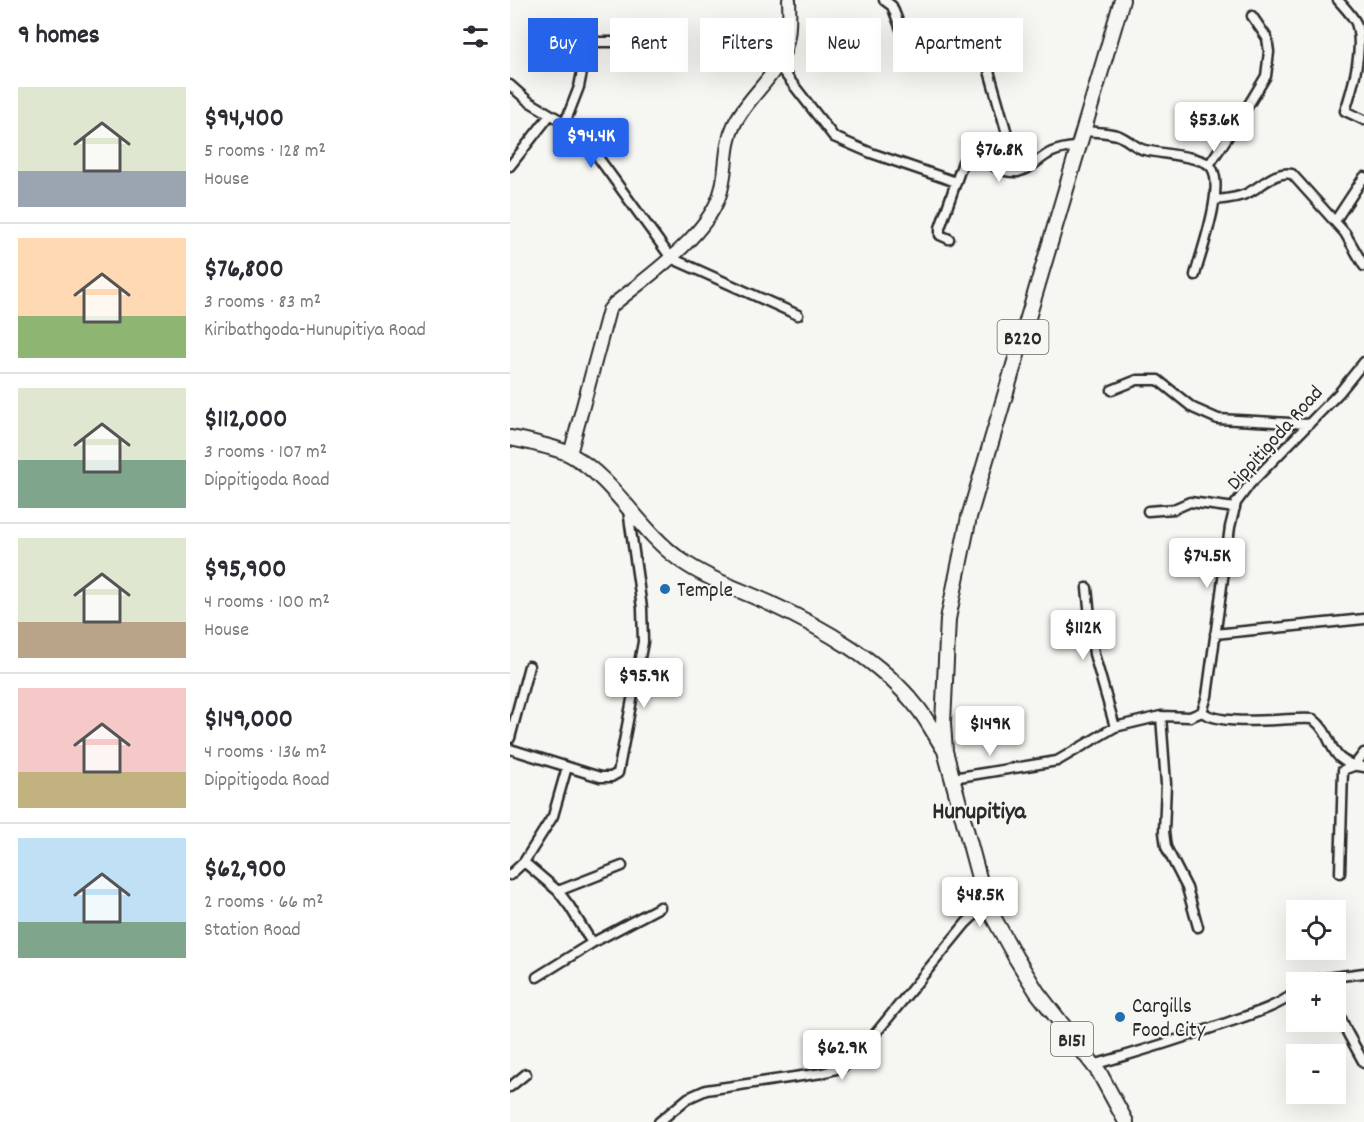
<!DOCTYPE html>
<html lang="en">
<head>
<meta charset="utf-8">
<style>
  body { margin:0; font-family:Dekko,sans-serif; background:#f2f2f3; color:#2b2b33; height:100vh; display:flex; flex-direction:column; font-size:22px; white-space:nowrap }
  * { box-sizing:border-box; margin:0 }
  p { font-size:20px; color:#7c7c81 }
  .icon { flex:none; width:33px; height:33px; fill:none; stroke:currentColor; stroke-width:2; stroke-linecap:round; stroke-linejoin:round }
  .map { position:relative; flex:1; overflow:hidden }
  .panel { display:flex; flex-direction:column; background:#fff; width:510px }
  .panel>* { flex:none }
  .banner { position:absolute; left:18px; top:18px; width:570px; height:54px; display:flex; gap:12px }
  .fabs { position:absolute; left:776px; top:900px; display:grid; gap:12px }
  .fabs a { display:grid; place-items:center; width:60px; height:60px; border-radius:0px; background:#fff; box-shadow:0 6px 24px #0002; font-size:30px }
  .price { position:absolute; translate:-50% -51px; padding:0 14px; border-radius:6px; background:#fff; color:#222; font-size:20px; line-height:39px; filter:drop-shadow(0 2px 3px #0008) }
  .price::after { content:''; position:absolute; left:50%; top:36px; width:18px; height:14px; margin-left:-9px; background:inherit; clip-path:polygon(0 0,100% 0,50% 100%) }
  .price.on { background:#2563eb; color:#fff }
  ul { padding:0; list-style:none }
  li { display:flex; align-items:center; gap:18px; height:150px; padding:0 18px }
  li+li { border-top:2px solid #e1e1e2 }
  li span { display:grid; place-items:center; flex:none; width:168px; height:120px; border-radius:0px; color:#555 }
  li>.icon { margin-inline-start:auto }
  span .icon { width:72px; height:72px; fill:#fffc; stroke-width:1 }
  li b { font-size:26px }
  h2 { display:flex; justify-content:space-between; align-items:center; height:72px; padding:0 18px; font-size:26px }
  .tag { padding:0 21px; border-radius:0px; background:#fff; box-shadow:0 6px 24px #0002; font-size:21px; line-height:54px }
  .tag.on { background:#2563eb; color:#fff }
  main { display:flex; flex:1; min-height:0 }
  .map>svg:first-child { display:block }
  .lines { fill:none; stroke-linecap:round; stroke-linejoin:round }
  .street-casing { stroke:#2b2b2b; stroke-width:13 }
  .secondary-casing { stroke:#2b2b2b; stroke-width:16 }
  .primary-casing { stroke:#2b2b2b; stroke-width:18 }
  .street { stroke:#f6f6f2; stroke-width:8 }
  .secondary { stroke:#f6f6f2; stroke-width:12 }
  .primary { stroke:#f6f6f2; stroke-width:14 }
  .poi-dot { fill:#1f6fb2; stroke:#f6f6f2; stroke-width:2 }
  .labels { text-anchor:middle; stroke-width:4.5; stroke-linejoin:round; paint-order:stroke }
  .shield { fill:#f6f6f2; stroke:#686867; stroke-width:1.5 }
  .shield-label { font-size:20px; font-weight:bold; fill:#2b2b2b }
  .street-label { font-size:21px; fill:#2b2b2b; stroke:#f6f6f2 }
  .poi-label { font-size:21px; fill:#2b2b2b; stroke:#f6f6f2; text-anchor:start }
  .quarter-label { font-size:24px; font-weight:bold; fill:#2b2b2b; stroke:#f6f6f2 }
</style>
</head>
<body>
<main>
<section class="panel">
<h2>9 homes<svg class="icon" aria-label="filters" viewBox="0 0 24 24"><path d="M4 7h16M4 17h16"/><circle cx="9" cy="7" r="2"/><circle cx="15" cy="17" r="2"/></svg></h2>
<ul>
<li><span style="background:linear-gradient(#dfe7d0 70%,#9aa5b1 0)"><svg class="icon" aria-label="home" viewBox="0 0 24 24"><path d="M3 11l9-7 9 7M6 9v11h12V9"/></svg></span><div><b>$94,400</b><p>5 rooms · 128 m²</p><p>House</p></div></li>
<li><span style="background:linear-gradient(#ffd9b3 65%,#8fb573 0)"><svg class="icon" aria-label="home" viewBox="0 0 24 24"><path d="M3 11l9-7 9 7M6 9v11h12V9"/></svg></span><div><b>$76,800</b><p>3 rooms · 83 m²</p><p>Kiribathgoda-Hunupitiya Road</p></div></li>
<li><span style="background:linear-gradient(#dfe7d0 60%,#7fa58c 0)"><svg class="icon" aria-label="home" viewBox="0 0 24 24"><path d="M3 11l9-7 9 7M6 9v11h12V9"/></svg></span><div><b>$112,000</b><p>3 rooms · 107 m²</p><p>Dippitigoda Road</p></div></li>
<li><span style="background:linear-gradient(#dfe7d0 70%,#b9a48a 0)"><svg class="icon" aria-label="home" viewBox="0 0 24 24"><path d="M3 11l9-7 9 7M6 9v11h12V9"/></svg></span><div><b>$95,900</b><p>4 rooms · 100 m²</p><p>House</p></div></li>
<li><span style="background:linear-gradient(#f6c9c9 70%,#c2b280 0)"><svg class="icon" aria-label="home" viewBox="0 0 24 24"><path d="M3 11l9-7 9 7M6 9v11h12V9"/></svg></span><div><b>$149,000</b><p>4 rooms · 136 m²</p><p>Dippitigoda Road</p></div></li>
<li><span style="background:linear-gradient(#bfe0f5 70%,#7fa58c 0)"><svg class="icon" aria-label="home" viewBox="0 0 24 24"><path d="M3 11l9-7 9 7M6 9v11h12V9"/></svg></span><div><b>$62,900</b><p>2 rooms · 66 m²</p><p>Station Road</p></div></li>
</ul>
</section>
<div class="map">
<svg width="854" height="1122" viewBox="0 0 854 1122">
  <rect width="100%" height="100%" fill="#f6f6f2"/>
  <filter id="ink" filterUnits="userSpaceOnUse"><feTurbulence type="fractalNoise" baseFrequency=".0167" numOctaves="2"/><feDisplacementMap in="SourceGraphic" scale="12" xChannelSelector="R" yChannelSelector="G"/><feConvolveMatrix kernelMatrix="1 2 1 2 8 2 1 2 1" color-interpolation-filters="sRGB"/></filter>
  <g filter="url(#ink)">
    <g class="lines">
      <defs>
        <path id="street" d="M 374,0 L 382,6 L 395,39
          M 828,0 C 834,7 842,15 846,23 C 854,47 843,87 835,111 L 854,120
          M 475,57 L 508,172
          M 268,65 L 324,137 L 361,153 L 446,182
          M 0,85 L 18,101 L 55,123 L 77,142 L 161,258 L 288,315
          M 55,123 L 69,87 L 77,47 L 82,42 L 106,42
          M 575,131 C 585,132 597,132 607,135 C 617,138 625,148 635,150 C 652,154 686,156 698,164 C 719,178 690,255 685,275
          M 699,165 L 733,114 L 756,76 L 759,52 L 757,38 L 742,16
          M 0,166 L 40,115
          M 705,200 C 716,199 728,198 738,193 C 752,186 766,170 782,174 L 835,233 L 854,266
          M 825,221 L 854,177
          M 439,239 L 430,235 L 430,228 L 453,162 L 459,152 C 474,153 483,173 505,172 C 521,171 528,158 542,152 C 551,148 561,147 570,146
          M 602,390 L 627,380 L 648,380 L 683,408 L 708,419 L 799,424
          M 638,511 L 664,509 L 680,502 L 725,508
          M 577,588 L 584,654 L 605,727
          M 705,634 L 854,619
          M 692,712 C 715,728 774,717 803,719 C 827,737 814,762 854,767
          M 651,716 L 656,784 L 654,832 L 656,847 L 677,888 L 688,927
          M 0,738 L 19,666
          M 0,749 L 90,777 L 101,777 L 108,773 L 133,642 L 132,608 L 118,510
          M 443,778 L 547,761 L 605,727 L 651,716 L 680,717 L 692,712 L 697,696 L 720,527 L 726,503 L 740,484 L 829,393 L 854,362
          M 14,862 L 48,891 L 60,907 L 82,943
          M 830,873 L 833,770 L 844,766 L 854,753
          M 0,875 L 14,862 L 43,816 L 57,767
          M 48,891 L 112,866
          M 27,977 L 82,943 L 150,907
          M 800,982 L 808,979 L 854,973
          M 825,1005 L 837,1032 L 854,1063
          M 583,1065 C 629,1052 674,1038 719,1022 C 742,1014 767,1007 786,992
          M 0,1087 L 16,1074
          M 149,1122 L 178,1098 L 196,1090 L 312,1073 L 330,1068 L 343,1061 L 456,923 L 476,904"/>
        <path id="secondary" d="M 60,454 L 99,310 L 104,304 C 137,277 194,238 209,197 C 218,174 213,148 224,125 C 234,103 254,87 267,66 C 280,46 280,23 279,0"/>
        <path id="primary" d="M 612,0 L 459,517 L 438,619 L 433,723 L 435,751 L 476,904 L 506,958 L 527,992 L 589,1072 L 616,1122
          M 0,438 C 12,440 52,449 61,455 C 104,479 129,530 169,559 C 197,579 228,589 259,603 C 313,628 370,660 407,707 C 417,719 425,735 434,749"/>
      </defs>
      <use href="#street" class="street-casing"/>
      <use href="#secondary" class="secondary-casing"/>
      <use href="#primary" class="primary-casing"/>
      <use href="#street" class="street"/>
      <use href="#secondary" class="secondary"/>
      <use href="#primary" class="primary"/>
    </g>
  </g>
  <g class="poi-dot">
    <circle cx="155" cy="589" r="6"/>
    <circle cx="610" cy="1017" r="6"/>
  </g>
  <g class="labels">
    <g class="shield">
      <rect x="487.5" y="320" width="51" height="34" rx="4.5"/>
      <rect x="541" y="1022" width="42" height="34" rx="4.5"/>
    </g>
    <g class="shield-label">
      <text x="513" y="344">B220</text>
      <text x="562" y="1046">B151</text>
    </g>
    <g class="street-label">
      <text transform="translate(764 437) rotate(-48)" y="7">Dippitigoda Road</text>
    </g>
    <g class="poi-label">
      <text x="167" y="596">Temple</text>
      <text x="622" y="1012">Cargills<tspan x="622" dy="24">Food City</tspan></text>
    </g>
    <g class="quarter-label">
      <text x="469" y="818">Hunupitiya</text>
    </g>
  </g>
</svg>
<div class="fabs">
<a><svg class="icon" aria-label="locate" viewBox="0 0 24 24"><circle cx="12" cy="12" r="6"/><path d="M12 2v4M12 18v4M2 12h4M18 12h4"/></svg></a>
<a>+</a>
<a>−</a>
</div>
<b class="price" style="left:704px;top:153px">$53.6K</b>
<b class="price on" style="left:81px;top:169px">$94.4K</b>
<b class="price" style="left:489px;top:183px">$76.8K</b>
<b class="price" style="left:697px;top:589px">$74.5K</b>
<b class="price" style="left:573px;top:661px">$112K</b>
<b class="price" style="left:134px;top:709px">$95.9K</b>
<b class="price" style="left:480px;top:757px">$149K</b>
<b class="price" style="left:470px;top:928px">$48.5K</b>
<b class="price" style="left:332px;top:1081px">$62.9K</b>
<div class="banner">
<a class="tag on">Buy</a>
<a class="tag">Rent</a>
<a class="tag">Filters</a>
<a class="tag">New</a>
<a class="tag">Apartment</a>
</div>
</div>
</main>
</body>
</html>
